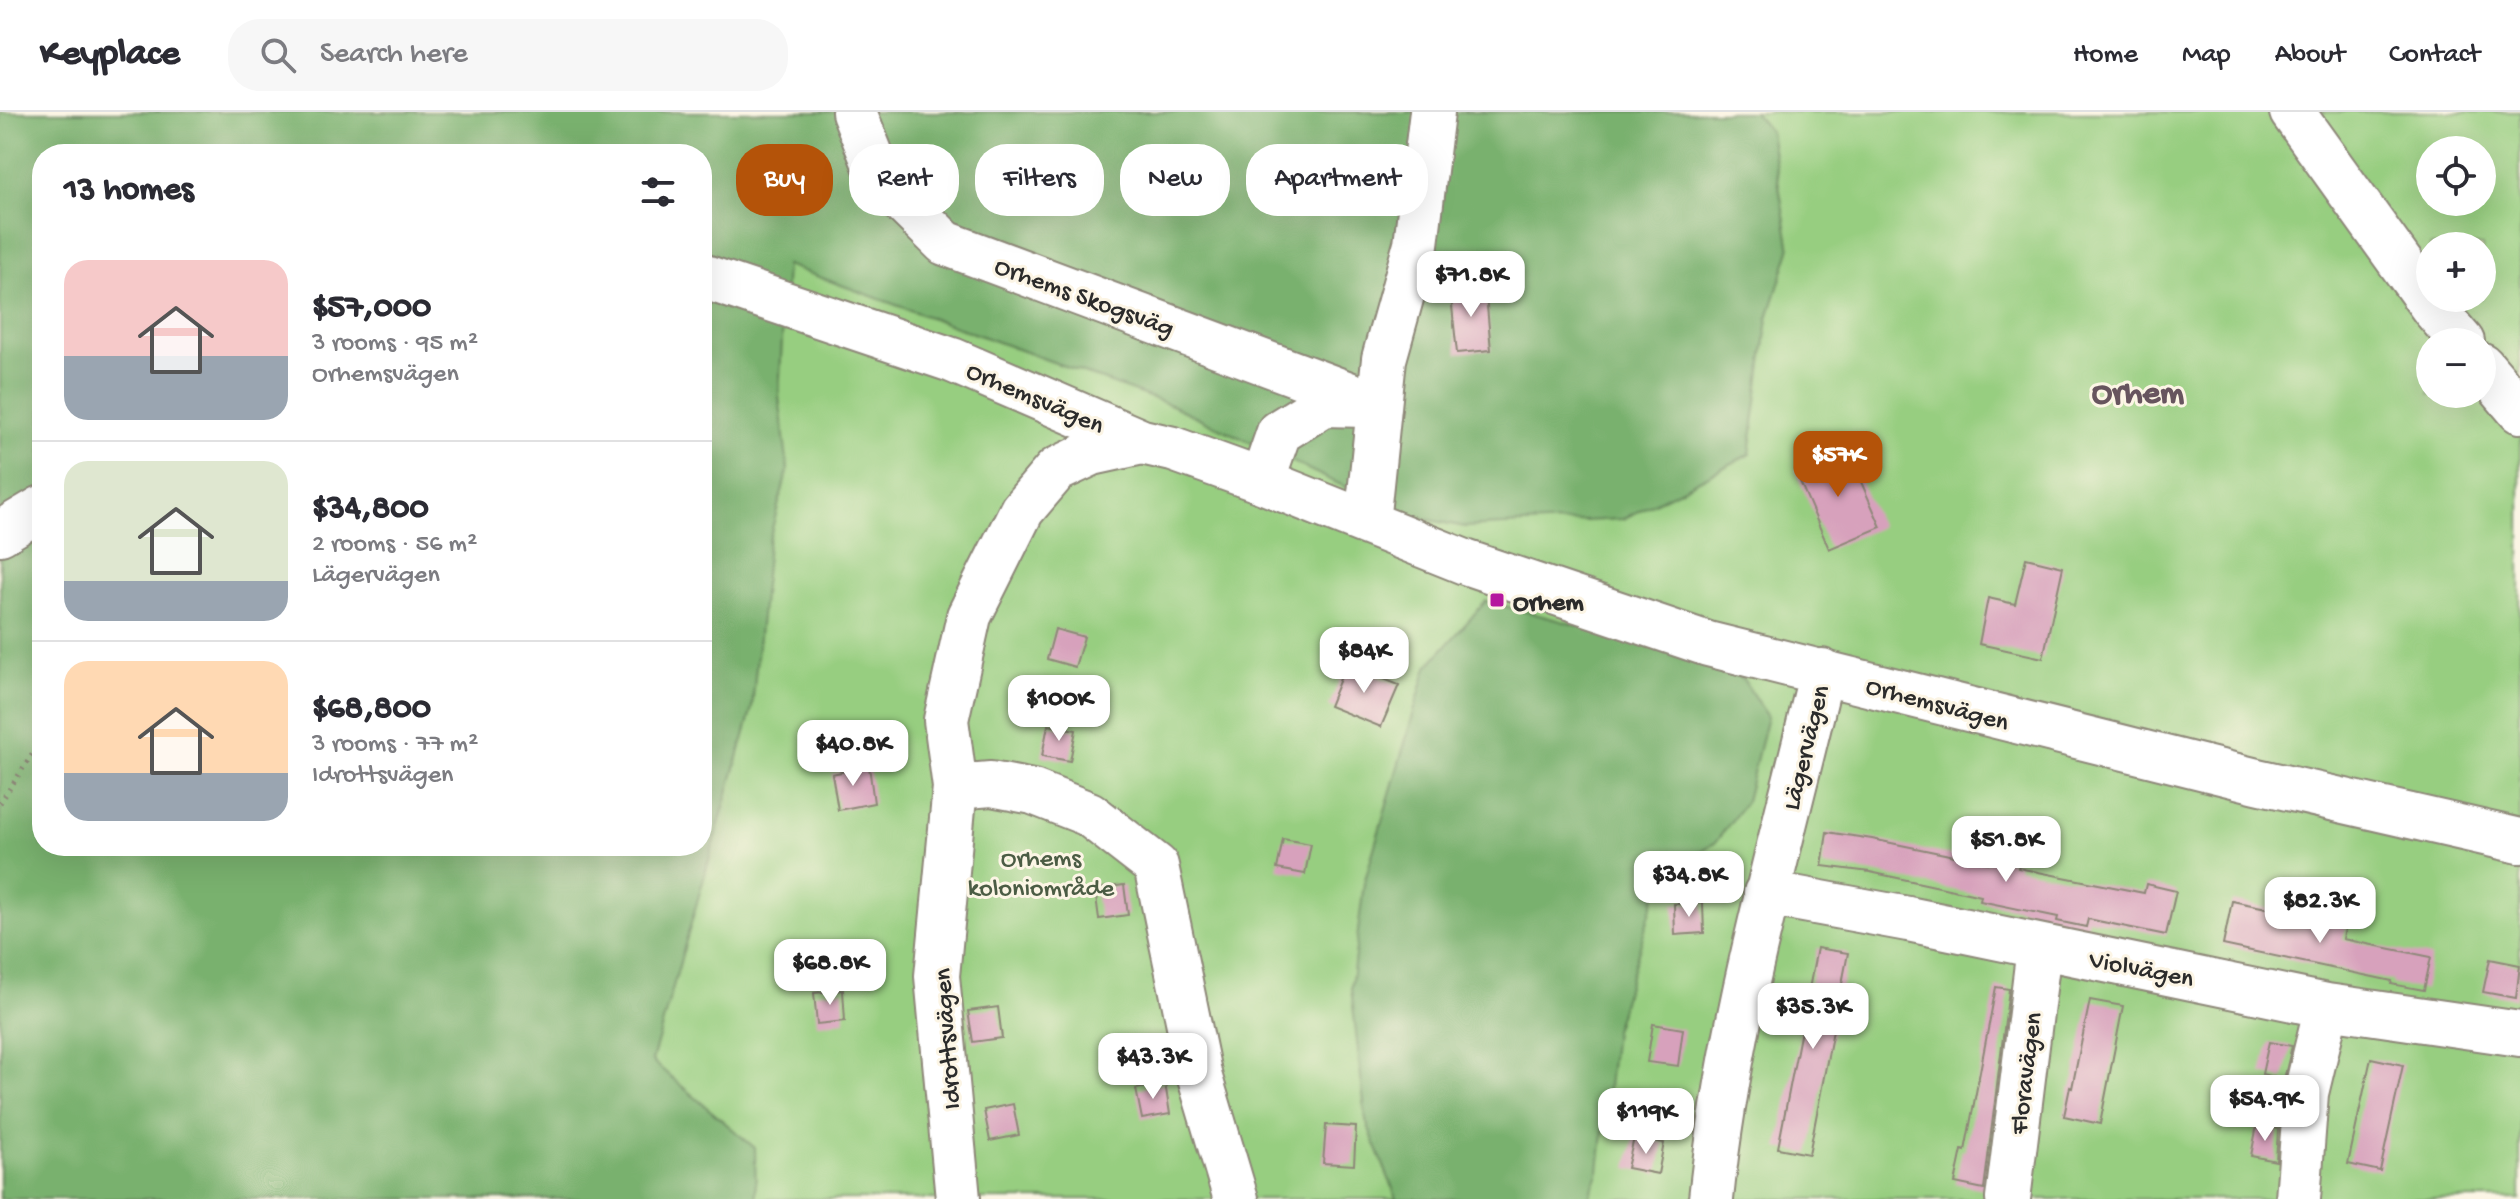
<!DOCTYPE html>
<html lang="en">
<head>
<meta charset="utf-8">
<style>
  body { margin:0; font-family:"Gochi Hand",sans-serif; background:#f7f7f7; color:#2b2b33; height:100vh; display:flex; flex-direction:column; font-size:30px; white-space:nowrap }
  * { box-sizing:border-box; margin:0 }
  p { font-size:26px; color:#7c7c81 }
  .icon { flex:none; width:44px; height:44px; fill:none; stroke:currentColor; stroke-width:2; stroke-linecap:round; stroke-linejoin:round }
  .map { position:relative; flex:1; overflow:hidden }
  .panel { position:absolute; left:32px; top:32px; width:680px; height:712px; display:flex; flex-direction:column; background:#fff; border-radius:32px; box-shadow:0 8px 32px #0002 }
  .panel>* { flex:none }
  .guide { position:absolute; left:736px; top:32px; width:760px; height:72px; display:flex; gap:16px }
  .buttons { position:absolute; left:2416px; top:24px; display:grid; gap:16px }
  .buttons a { display:grid; place-items:center; width:80px; height:80px; border-radius:50%; background:#fff; box-shadow:0 8px 32px #0002; font-size:40px }
  .price { position:absolute; translate:-50% -68px; padding:0 18px; border-radius:16px; background:#fff; color:#222; font-size:26px; line-height:52px; filter:drop-shadow(0 2px 4px #0008) }
  .price::after { content:''; position:absolute; left:50%; top:48px; width:24px; height:18px; margin-left:-12px; background:inherit; clip-path:polygon(0 0,100% 0,50% 100%) }
  .price.selected { background:#b45309; color:#fff }
  ul { padding:0; list-style:none }
  li { display:flex; align-items:center; gap:24px; height:200px; padding:0 32px }
  li+li { border-top:2px solid #e1e1e2 }
  li span { display:grid; place-items:center; flex:none; width:224px; height:160px; border-radius:24px; color:#555 }
  li>.icon { margin-inline-start:auto }
  span .icon { width:96px; height:96px; fill:#fffc; stroke-width:1 }
  li b { font-size:34px }
  h2 { display:flex; justify-content:space-between; align-items:center; height:96px; padding:0 32px; font-size:34px }
  .chip { padding:0 28px; border-radius:32px; background:#fff; box-shadow:0 8px 32px #0002; font-size:28px; line-height:72px }
  .chip.selected { background:#b45309; color:#fff }
  header { display:flex; align-items:center; gap:48px; box-sizing:border-box; height:112px; padding:0 40px; background:#fff; border-bottom:2px solid #e1e1e2 }
  header strong { font-size:38px }
  nav { display:flex; gap:44px; margin-inline-start:auto; font-size:28px }
  .search { width:560px; height:72px; background:#f7f7f7; display:flex; align-items:center; gap:20px; box-sizing:border-box; padding:0 28px; border-radius:32px; color:#7c7c81; font-size:30px }
  .map>svg:first-child { display:block }
  .green { fill:#97ce80; stroke:#617c56; stroke-width:2; fill-rule:evenodd }
  .forest { fill:#79b16e; stroke:#526e4c; stroke-width:2; fill-rule:evenodd }
  .building { fill:#d7a1bc }
  .lines { fill:none; stroke-linecap:round; stroke-linejoin:round }
  .minor-casing { stroke:#8e8879; stroke-width:48 }
  .path { stroke:#8e8879; stroke-width:5; stroke-dasharray:2 6; stroke-linecap:butt }
  .minor { stroke:#fff; stroke-width:44 }
  .poi-dot { fill:#b5179e; stroke:#fcf5e5; stroke-width:3 }
  .labels { text-anchor:middle; stroke-width:6; stroke-linejoin:round; paint-order:stroke }
  .street-label { font-size:26px; fill:#2b2b2b; stroke:#fcf5e5 }
  .poi-label { font-size:26px; font-weight:bold; fill:#2b2b2b; stroke:#fcf5e5; text-anchor:start }
  .park-label { font-size:26px; fill:#4b5c44; stroke:#fcf5e5 }
  .district-label { font-size:34px; font-weight:bold; fill:#67545e; stroke:#fcf5e5 }
</style>
</head>
<body>
<header>
<strong>Keyplace</strong>
<div class="search"><svg class="icon" aria-label="search" viewBox="0 0 24 24"><circle cx="10" cy="10" r="6"/><path d="M15 15l6 6"/></svg>Search here</div>
<nav><a>Home</a><a>Map</a><a>About</a><a>Contact</a></nav>
</header>
<div class="map">
<svg width="2520" height="1087" viewBox="0 0 2520 1087">
  <rect width="100%" height="100%" fill="#fcf5e5"/>
  <filter id="ink" filterUnits="userSpaceOnUse"><feTurbulence type="fractalNoise" baseFrequency=".0125" numOctaves="2"/><feDisplacementMap in="SourceGraphic" scale="16" xChannelSelector="R" yChannelSelector="G"/><feConvolveMatrix kernelMatrix="1 2 1 2 8 2 1 2 1" color-interpolation-filters="sRGB"/></filter>
  <filter id="wash" filterUnits="userSpaceOnUse"><feTurbulence type="fractalNoise" baseFrequency=".006" numOctaves="4" result="noise"/><feDisplacementMap in="SourceGraphic" scale="32" xChannelSelector="R" yChannelSelector="G"/><feGaussianBlur stdDeviation="1.8" result="paint"/><feColorMatrix in="noise" values="0 0 0 0 0 0 0 0 0 0 0 0 0 0 0 0 0 1.4 0 .05"/><feComposite in="paint" operator="in"/></filter>
  <g filter="url(#wash)">
    <rect width="100%" height="100%" fill="#f0e4c7"/>
    <path class="green" d="M 0,0 L 2520,0 L 2520,1087 L 0,1087 ZM 2430,38 L 2482,38 L 2482,90 L 2430,90 ZM 42,42 L 702,42 L 702,734 L 42,734 ZM 2430,134 L 2482,134 L 2482,186 L 2430,186 ZM 2430,230 L 2482,230 L 2482,282 L 2430,282 Z"/>
    <path class="forest" d="M 0,0 L 1754,0 L 1770,20 L 1790,138 L 1768,206 L 1750,342 L 1623,407 L 1465,415 L 1405,403 L 1171,293 L 786,153 L 779,284 L 788,357 L 768,432 L 752,596 L 652,949 L 755,1036 L 756,1087 L 0,1087 ZM 42,42 L 702,42 L 702,734 L 42,734 Z
      M 1486,489 L 1704,547 L 1743,567 L 1767,605 L 1746,689 L 1715,731 L 1662,762 L 1614,919 L 1599,1059 L 1588,1087 L 1397,1087 L 1366,1009 L 1351,876 L 1364,771 L 1427,555 Z"/>
    <g id="blocks">
      <path class="building" d="M 1485,172 L 1491,238 L 1457,241 L 1450,176 Z
        M 1846,336 L 1881,415 L 1829,437 L 1795,358 Z
        M 2026,446 L 2063,455 L 2043,546 L 1979,532 L 1988,486 L 2015,492 Z
        M 1055,517 L 1084,525 L 1075,555 L 1047,547 Z
        M 1346,552 L 1399,573 L 1381,615 L 1329,594 Z
        M 1048,613 L 1076,618 L 1070,649 L 1042,644 Z
        M 869,654 L 874,691 L 838,698 L 832,662 Z
        M 1827,720 L 1872,727 L 1988,751 L 1989,746 L 2019,751 L 2018,756 L 2144,781 L 2146,772 L 2176,779 L 2166,823 L 2088,807 L 2086,815 L 2057,809 L 2058,805 L 1980,789 L 1981,784 L 1870,760 L 1822,754 Z
        M 1283,727 L 1311,732 L 1305,762 L 1277,757 Z
        M 1124,773 L 1128,803 L 1099,807 L 1095,777 Z
        M 2232,789 L 2346,812 L 2343,827 L 2431,845 L 2424,878 L 2391,872 L 2392,869 L 2223,833 Z
        M 1703,791 L 1704,821 L 1675,823 L 1674,792 Z
        M 1817,836 L 1848,841 L 1809,1042 L 1778,1036 Z
        M 2490,847 L 2520,853 L 2516,886 L 2483,880 Z
        M 1996,875 L 2009,877 L 1984,1077 L 1955,1071 L 1962,1038 L 1965,1039 Z
        M 843,878 L 845,909 L 817,912 L 814,881 Z
        M 2090,888 L 2123,894 L 2100,1012 L 2064,1004 L 2070,975 L 2072,976 Z
        M 998,895 L 1002,926 L 973,930 L 968,899 Z
        M 1653,912 L 1683,917 L 1678,954 L 1647,950 Z
        M 2269,930 L 2292,934 L 2284,967 L 2262,962 Z
        M 2371,946 L 2403,953 L 2380,1059 L 2348,1052 Z
        M 1165,971 L 1170,1002 L 1142,1007 L 1136,977 Z
        M 1013,992 L 1019,1023 L 990,1029 L 984,998 Z
        M 1326,1013 L 1356,1015 L 1354,1053 L 1323,1051 Z
        M 2257,1013 L 2278,1017 L 2276,1049 L 2251,1044 Z
        M 1634,1026 L 1664,1031 L 1658,1062 L 1627,1056 Z"/>
    </g>
  </g>
  <g filter="url(#ink)">
    <use href="#blocks" fill-opacity="0" stroke="#8e8879" stroke-width="2"/>
    <g class="lines">
      <defs>
        <path id="minor" d="M 854,0 L 881,68 L 945,131 L 1378,293
          M 2292,0 L 2433,196 L 2462,230
          M 702,164 L 952,248 L 1142,330 L 1173,337 L 1262,369 L 1465,450 L 1708,532 L 2257,669 L 2520,729
          M 2482,254 L 2520,299
          M 1262,369 L 1279,320 L 1324,292 L 1367,293
          M 1367,411 L 1384,247 L 1416,132 L 1432,0
          M 0,421 L 42,396
          M 955,675 L 991,672 L 1033,680 L 1089,702 L 1156,754 L 1200,966 L 1236,1087
          M 1766,781 L 1908,807 L 2327,894 L 2520,922
          M 958,1087 L 937,864 L 955,675 L 946,608 L 969,504 L 1022,398 L 1056,358 L 1092,341 L 1142,330
          M 1711,1087 C 1729,908 1781,734 1822,559
          M 2008,1087 L 2039,836
          M 2298,1087 L 2306,981 L 2327,894"/>
      </defs>
      <use href="#minor" class="minor-casing"/>
      <path class="path" d="M 0,691 L 42,628"/>
      <use href="#minor" class="minor"/>
    </g>
  </g>
  <rect class="poi-dot" x="1489" y="480" width="16" height="16" rx="4"/>
  <g class="labels">
    <g class="street-label">
      <text transform="translate(1085 183) rotate(20)" y="9">Orhems Skogsväg</text>
      <text transform="translate(1036 284) rotate(23)" y="9">Orhemsvägen</text>
      <text transform="translate(1938 590) rotate(15)" y="9">Orhemsvägen</text>
      <text transform="translate(1804 635) rotate(-76)" y="9">Lägervägen</text>
      <text transform="translate(2142 855) rotate(11)" y="9">Violvägen</text>
      <text transform="translate(945 927) rotate(-94)" y="9">Idrottsvägen</text>
      <text transform="translate(2024 961) rotate(-83)" y="9">Floravägen</text>
    </g>
    <g class="poi-label">
      <text x="1513" y="497">Orhem</text>
    </g>
    <g class="park-label">
      <text x="1041" y="753">Orhems<tspan x="1041" dy="30">koloniområde</tspan></text>
    </g>
    <g class="district-label">
      <text x="2138" y="290">Orhem</text>
    </g>
  </g>
</svg>
<div class="buttons">
<a><svg class="icon" aria-label="locate" viewBox="0 0 24 24"><circle cx="12" cy="12" r="6"/><path d="M12 2v4M12 18v4M2 12h4M18 12h4"/></svg></a>
<a>+</a>
<a>−</a>
</div>
<b class="price" style="left:1471px;top:207px">$71.8K</b>
<b class="price selected" style="left:1838px;top:387px">$57K</b>
<b class="price" style="left:1364px;top:583px">$84K</b>
<b class="price" style="left:1059px;top:631px">$100K</b>
<b class="price" style="left:853px;top:676px">$40.8K</b>
<b class="price" style="left:2006px;top:772px">$51.8K</b>
<b class="price" style="left:1689px;top:807px">$34.8K</b>
<b class="price" style="left:2320px;top:833px">$82.3K</b>
<b class="price" style="left:830px;top:895px">$68.8K</b>
<b class="price" style="left:1813px;top:939px">$35.3K</b>
<b class="price" style="left:1153px;top:989px">$43.3K</b>
<b class="price" style="left:2265px;top:1031px">$54.9K</b>
<b class="price" style="left:1646px;top:1044px">$119K</b>
<div class="guide">
<a class="chip selected">Buy</a>
<a class="chip">Rent</a>
<a class="chip">Filters</a>
<a class="chip">New</a>
<a class="chip">Apartment</a>
</div>
<section class="panel">
<h2>13 homes<svg class="icon" aria-label="filters" viewBox="0 0 24 24"><path d="M4 7h16M4 17h16"/><circle cx="9" cy="7" r="2"/><circle cx="15" cy="17" r="2"/></svg></h2>
<ul>
<li><span style="background:linear-gradient(#f6c9c9 60%,#9aa5b1 0)"><svg class="icon" aria-label="home" viewBox="0 0 24 24"><path d="M3 11l9-7 9 7M6 9v11h12V9"/></svg></span><div><b>$57,000</b><p>3 rooms · 95 m²</p><p>Orhemsvägen</p></div></li>
<li><span style="background:linear-gradient(#dfe7d0 75%,#9aa5b1 0)"><svg class="icon" aria-label="home" viewBox="0 0 24 24"><path d="M3 11l9-7 9 7M6 9v11h12V9"/></svg></span><div><b>$34,800</b><p>2 rooms · 56 m²</p><p>Lägervägen</p></div></li>
<li><span style="background:linear-gradient(#ffd9b3 70%,#9aa5b1 0)"><svg class="icon" aria-label="home" viewBox="0 0 24 24"><path d="M3 11l9-7 9 7M6 9v11h12V9"/></svg></span><div><b>$68,800</b><p>3 rooms · 77 m²</p><p>Idrottsvägen</p></div></li>
</ul>
</section>
</div>
</body>
</html>
